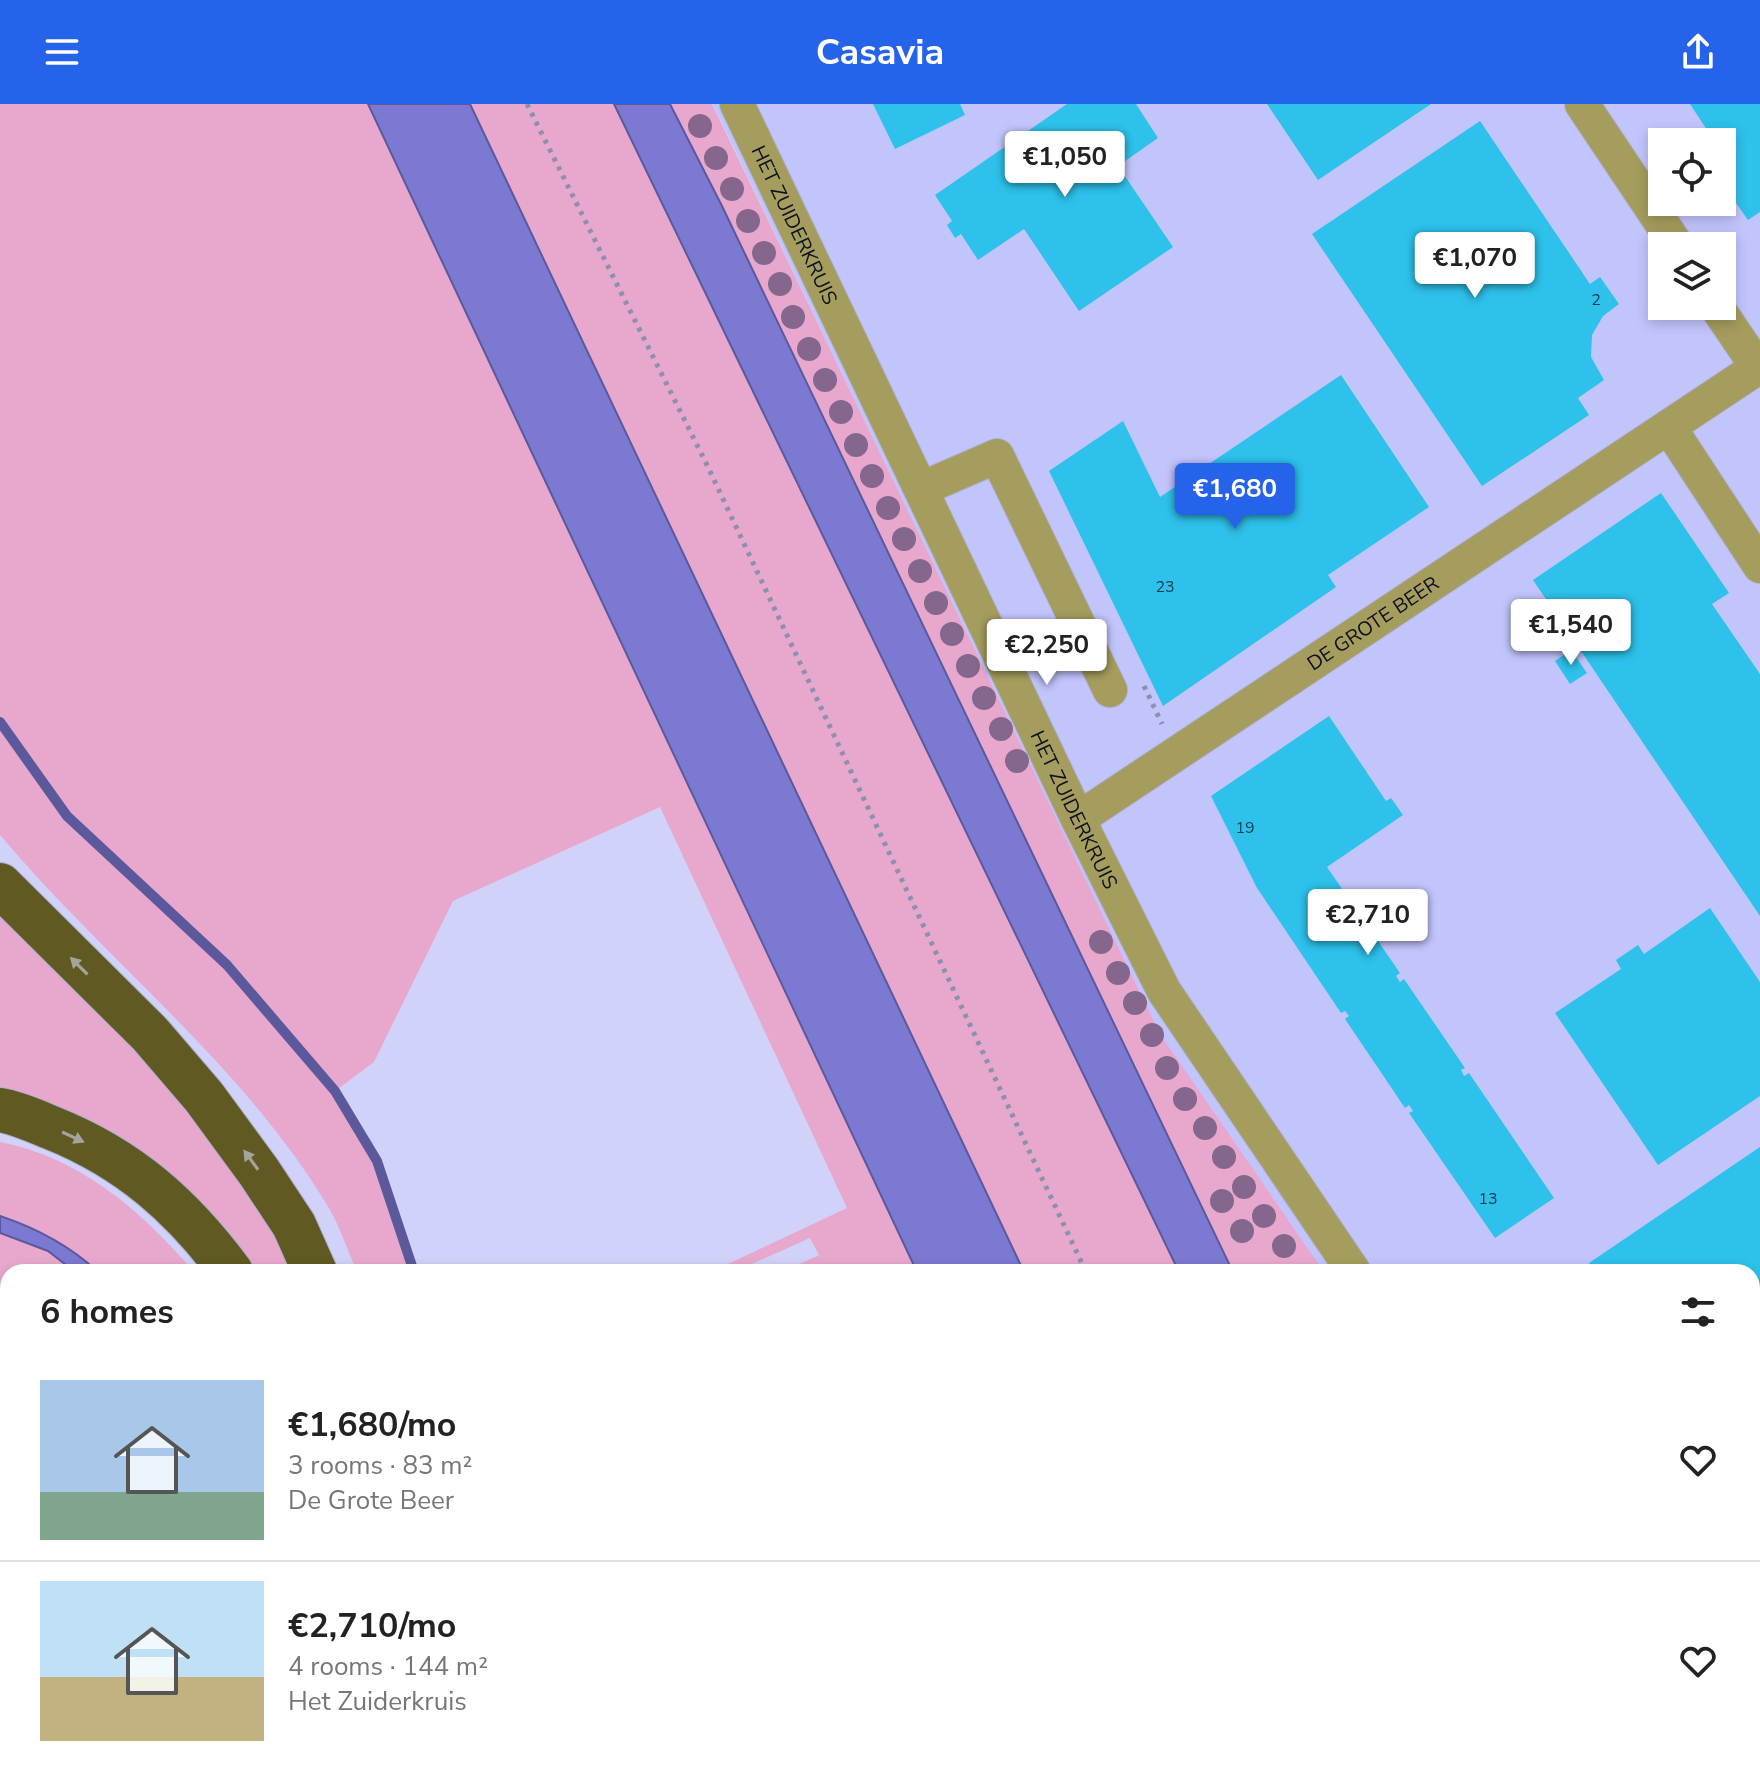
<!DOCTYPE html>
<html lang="en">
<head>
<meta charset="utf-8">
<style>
  body { margin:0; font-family:"Nunito Sans",sans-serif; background:#f2f2f2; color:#222; height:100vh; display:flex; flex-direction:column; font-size:30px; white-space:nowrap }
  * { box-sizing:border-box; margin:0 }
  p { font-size:26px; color:#767676 }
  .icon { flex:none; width:44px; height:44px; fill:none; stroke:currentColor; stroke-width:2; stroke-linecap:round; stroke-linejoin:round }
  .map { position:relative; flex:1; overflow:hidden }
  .sheet { position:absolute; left:0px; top:1160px; width:1760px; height:512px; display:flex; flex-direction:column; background:#fff; border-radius:24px 24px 0 0; box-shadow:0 4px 12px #0003 }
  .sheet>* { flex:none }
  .fabs { position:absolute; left:1648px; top:24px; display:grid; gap:16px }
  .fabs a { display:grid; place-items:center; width:88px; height:88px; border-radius:0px; background:#fff; box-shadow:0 4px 12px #0003; font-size:40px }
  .price { position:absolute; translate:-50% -68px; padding:0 18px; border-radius:8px; background:#fff; color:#222; font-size:26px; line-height:52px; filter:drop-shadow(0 2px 4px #0008) }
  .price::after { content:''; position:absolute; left:50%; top:48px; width:24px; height:18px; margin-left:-12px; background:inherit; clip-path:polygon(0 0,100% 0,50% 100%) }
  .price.active { background:#2563eb; color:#fff }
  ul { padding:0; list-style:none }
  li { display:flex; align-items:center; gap:24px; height:200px; padding:0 40px }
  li+li { border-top:2px solid #e0e0e0 }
  li span { display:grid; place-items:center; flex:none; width:224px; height:160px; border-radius:0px; color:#555 }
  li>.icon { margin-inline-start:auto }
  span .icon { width:96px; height:96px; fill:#fffc; stroke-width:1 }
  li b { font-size:34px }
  h2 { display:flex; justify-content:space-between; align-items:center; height:96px; padding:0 40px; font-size:34px }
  header { display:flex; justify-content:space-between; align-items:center; height:104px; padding:0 40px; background:#2563eb; color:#fff; font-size:36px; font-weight:700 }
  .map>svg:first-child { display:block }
  .built { fill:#c2c5fc; fill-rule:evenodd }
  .green { fill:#e8a8ce }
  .water { fill:#7b79d1; stroke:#5b599c; stroke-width:2 }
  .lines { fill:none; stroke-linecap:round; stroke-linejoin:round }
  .stream { stroke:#5b599c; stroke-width:10 }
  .building { fill:#2dc1eb }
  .minor-casing { stroke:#adafd2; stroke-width:36 }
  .highway-casing { stroke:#adafd2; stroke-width:46 }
  .path { stroke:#8d8fae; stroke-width:5; stroke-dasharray:4 6; stroke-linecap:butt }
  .minor { stroke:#a59d5d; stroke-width:34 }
  .highway { stroke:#605a22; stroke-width:44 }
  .tree { fill:#85678e }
  .oneway { fill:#a5a49b }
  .labels { text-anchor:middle; stroke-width:6; stroke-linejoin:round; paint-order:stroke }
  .number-label { font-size:16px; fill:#163c53 }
  .street-label { font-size:20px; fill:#0f0f20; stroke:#dee0fe }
</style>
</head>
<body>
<header><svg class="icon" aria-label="menu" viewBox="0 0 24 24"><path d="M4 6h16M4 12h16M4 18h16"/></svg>Casavia<svg class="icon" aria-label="share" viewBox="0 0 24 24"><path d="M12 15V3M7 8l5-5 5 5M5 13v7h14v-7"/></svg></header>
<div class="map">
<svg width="1760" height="1672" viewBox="0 0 1760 1672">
  <rect width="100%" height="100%" fill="#d0d2f9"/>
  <path class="built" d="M 713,0 L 1760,0 L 1760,1672 L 1670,1672 L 1664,1664 L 1752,1664 L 1752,1168 L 1323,1168 L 1159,930 ZM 1662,38 L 1722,38 L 1722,98 L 1662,98 ZM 1662,142 L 1722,142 L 1722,202 L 1662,202 Z"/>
  <path class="green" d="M 0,0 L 368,0 L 917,1168 L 782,1168 L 819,1151 L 810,1134 L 734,1168 L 711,1168 L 847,1104 L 660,703 L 453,797 L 374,958 L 335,987 L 377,1057 L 414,1168 L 357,1168 C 348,1148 341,1125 330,1106 C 245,962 107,858 0,731 Z
    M 470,0 L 614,0 L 1179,1168 L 1024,1168 Z
    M 670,0 L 712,0 L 1160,930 L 1324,1168 L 1233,1168 L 722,102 Z
    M 0,802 L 85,887 L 189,1005 L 247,1078 L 278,1136 L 292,1168 L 248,1168 L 0,994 Z
    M 0,1038 C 80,1053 143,1108 194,1168 L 98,1168 C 70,1142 36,1124 0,1112 Z
    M 0,1129 L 48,1147 L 75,1168 L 8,1168 L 8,1664 L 86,1664 L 84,1672 L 0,1672 Z
    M 355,1664 L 487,1664 L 485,1672 L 353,1672 Z
    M 1024,1664 L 1152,1664 L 1155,1672 L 1022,1672 Z
    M 1257,1664 L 1421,1664 L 1429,1672 L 1261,1672 Z
    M 1464,1664 L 1549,1664 L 1537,1672 L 1453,1672 Z"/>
  <path class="water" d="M 368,0 L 470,0 L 1024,1168 L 917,1168 Z
    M 614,0 L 670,0 L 722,102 L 1233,1168 L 1179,1168 Z
    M 0,1112 C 36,1124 70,1142 98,1168 L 75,1168 L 48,1147 L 0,1129 Z
    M 1152,1664 L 1257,1664 L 1261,1672 L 1155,1672 Z"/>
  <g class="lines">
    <path class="stream" d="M 0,618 L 67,712 L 227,861 L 335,987 L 377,1057 L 414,1168"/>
  </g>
  <path class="building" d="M 873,0 L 960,0 L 965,11 L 895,45 Z
    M 1067,0 L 1136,0 L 1158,34 L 1118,62 L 1173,143 L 1079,207 L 1024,125 L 978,156 L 961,130 L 955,134 L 947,121 L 952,117 L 935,91 Z
    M 1267,0 L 1431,0 L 1318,76 Z
    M 1690,0 L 1760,0 L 1760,108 L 1748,116 L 1722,79 L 1722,57 L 1726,54 L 1722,48 L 1722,38 L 1715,38 Z
    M 1480,17 L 1590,180 L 1600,173 L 1619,200 L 1603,212 L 1592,231 L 1591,253 L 1604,276 L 1578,294 L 1589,311 L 1482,382 L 1312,130 Z
    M 1341,271 L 1429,403 L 1328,471 L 1336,483 L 1163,602 L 1049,367 L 1123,317 L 1160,393 Z
    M 1661,389 L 1729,489 L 1712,500 L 1760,570 L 1760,812 L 1533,476 Z
    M 1552,524 L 1560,535 L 1548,543 L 1540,532 Z
    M 1571,546 L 1587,569 L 1570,580 L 1555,557 Z
    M 1329,612 L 1386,697 L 1391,694 L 1403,711 L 1327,763 L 1400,869 L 1396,872 L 1400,878 L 1404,875 L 1465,964 L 1461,966 L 1464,972 L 1469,969 L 1554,1094 L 1495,1134 L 1409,1009 L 1413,1007 L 1409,1001 L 1405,1004 L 1345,915 L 1349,912 L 1345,907 L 1341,909 L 1257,784 L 1211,692 Z
    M 1710,804 L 1760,878 L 1760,992 L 1658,1061 L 1555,909 L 1621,865 L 1616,856 L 1638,841 L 1644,850 Z
    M 1760,1043 L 1760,1467 L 1752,1473 L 1752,1168 L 1595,1168 L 1589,1159 Z
    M 862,1664 L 1012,1664 L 1011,1672 L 866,1672 L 867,1669 L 862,1667 Z"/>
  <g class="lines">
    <defs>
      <g id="minor">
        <path id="s1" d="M 737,0 L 1078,715 L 1164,887 L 1354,1168"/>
        <path d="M 1582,0 L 1677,142"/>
        <path d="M 1716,202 L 1758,264"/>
        <path d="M 1669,323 L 1760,462"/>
        <path d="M 921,385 L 997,352 L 1110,586"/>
        <path id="s2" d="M 1078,715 L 1760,262"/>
        <path d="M 1691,1664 L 1697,1672"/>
        <path d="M 499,1672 L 500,1664"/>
        <path d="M 811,1672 L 812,1664"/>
        <path d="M 1565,1672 L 1577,1664"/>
      </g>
      <path id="highway" d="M 0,781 L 150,930 L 204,993 L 259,1068 L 294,1121 L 315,1168
        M 0,1006 C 18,1009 35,1017 52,1024 C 129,1055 182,1102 231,1168
        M 251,1672 L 253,1664
        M 314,1672 L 316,1664"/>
    </defs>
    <use href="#minor" class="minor-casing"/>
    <use href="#highway" class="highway-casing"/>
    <path class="path" d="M 527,0 L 708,363 L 1086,1168
      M 1144,582 L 1162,620
      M 1339,1664 L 1345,1672"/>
    <use href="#minor" class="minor"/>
    <use href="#highway" class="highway"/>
  </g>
  <g class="tree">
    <circle cx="700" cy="22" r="12"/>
    <circle cx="716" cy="54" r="12"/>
    <circle cx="732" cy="85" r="12"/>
    <circle cx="748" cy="117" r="12"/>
    <circle cx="764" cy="149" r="12"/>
    <circle cx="780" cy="180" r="12"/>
    <circle cx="793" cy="213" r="12"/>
    <circle cx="809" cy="245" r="12"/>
    <circle cx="825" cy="276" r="12"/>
    <circle cx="841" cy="308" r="12"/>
    <circle cx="856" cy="341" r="12"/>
    <circle cx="872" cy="372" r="12"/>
    <circle cx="888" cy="404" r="12"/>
    <circle cx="904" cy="435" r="12"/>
    <circle cx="920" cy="467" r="12"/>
    <circle cx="936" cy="499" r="12"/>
    <circle cx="952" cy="530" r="12"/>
    <circle cx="968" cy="562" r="12"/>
    <circle cx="984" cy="594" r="12"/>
    <circle cx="1001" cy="625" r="12"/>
    <circle cx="1017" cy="657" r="12"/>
    <circle cx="1101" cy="838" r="12"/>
    <circle cx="1118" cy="869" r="12"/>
    <circle cx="1135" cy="899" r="12"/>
    <circle cx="1152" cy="931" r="12"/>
    <circle cx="1167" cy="964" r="12"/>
    <circle cx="1185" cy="995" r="12"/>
    <circle cx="1205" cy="1024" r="12"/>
    <circle cx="1224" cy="1053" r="12"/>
    <circle cx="1244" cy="1083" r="12"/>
    <circle cx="1222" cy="1097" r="12"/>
    <circle cx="1264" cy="1112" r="12"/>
    <circle cx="1242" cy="1127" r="12"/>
    <circle cx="1284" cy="1142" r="12"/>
  </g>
  <defs><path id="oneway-solid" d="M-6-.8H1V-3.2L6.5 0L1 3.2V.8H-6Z" transform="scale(2)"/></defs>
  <g class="oneway">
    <use href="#oneway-solid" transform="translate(79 862) rotate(-135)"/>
    <use href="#oneway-solid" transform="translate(73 1033) rotate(25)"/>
    <use href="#oneway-solid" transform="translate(251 1056) rotate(-126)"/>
  </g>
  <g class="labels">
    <g class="number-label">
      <text x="1596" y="201">2</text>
      <text x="1165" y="488">23</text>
      <text x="1245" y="729">19</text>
      <text x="1488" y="1100">13</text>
    </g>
    <g class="street-label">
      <text dy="7" stroke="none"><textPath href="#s1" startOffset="134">HET ZUIDERKRUIS</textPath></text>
      <text dy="7" stroke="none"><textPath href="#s2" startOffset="354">DE GROTE BEER</textPath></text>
      <text dy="7" stroke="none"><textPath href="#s1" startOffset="782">HET ZUIDERKRUIS</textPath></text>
    </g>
  </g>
</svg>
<div class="fabs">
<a><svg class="icon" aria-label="locate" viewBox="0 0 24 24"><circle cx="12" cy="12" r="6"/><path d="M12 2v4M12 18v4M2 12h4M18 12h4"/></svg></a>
<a><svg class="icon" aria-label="layers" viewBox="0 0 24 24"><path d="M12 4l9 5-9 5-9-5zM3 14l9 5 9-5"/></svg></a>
</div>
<b class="price" style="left:1065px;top:95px">€1,050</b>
<b class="price" style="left:1475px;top:196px">€1,070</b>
<b class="price active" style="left:1235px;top:427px">€1,680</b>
<b class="price" style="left:1571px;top:563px">€1,540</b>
<b class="price" style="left:1047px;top:583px">€2,250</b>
<b class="price" style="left:1368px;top:853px">€2,710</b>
<section class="sheet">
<h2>6 homes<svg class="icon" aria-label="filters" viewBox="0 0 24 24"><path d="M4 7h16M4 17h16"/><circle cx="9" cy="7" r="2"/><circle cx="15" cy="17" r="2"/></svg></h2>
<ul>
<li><span style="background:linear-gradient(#a9c7e8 70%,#7fa58c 0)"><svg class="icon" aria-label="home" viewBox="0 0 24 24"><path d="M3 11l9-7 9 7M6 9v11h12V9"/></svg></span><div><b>€1,680/mo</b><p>3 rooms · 83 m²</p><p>De Grote Beer</p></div><svg class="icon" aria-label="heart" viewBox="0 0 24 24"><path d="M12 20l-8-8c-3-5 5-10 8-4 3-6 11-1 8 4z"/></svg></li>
<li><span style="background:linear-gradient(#bfe0f5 60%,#c2b280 0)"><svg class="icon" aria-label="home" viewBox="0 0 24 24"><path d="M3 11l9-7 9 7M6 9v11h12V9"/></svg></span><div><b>€2,710/mo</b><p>4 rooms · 144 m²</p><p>Het Zuiderkruis</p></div><svg class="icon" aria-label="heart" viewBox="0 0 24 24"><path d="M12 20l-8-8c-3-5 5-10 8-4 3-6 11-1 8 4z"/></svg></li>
</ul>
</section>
</div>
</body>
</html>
